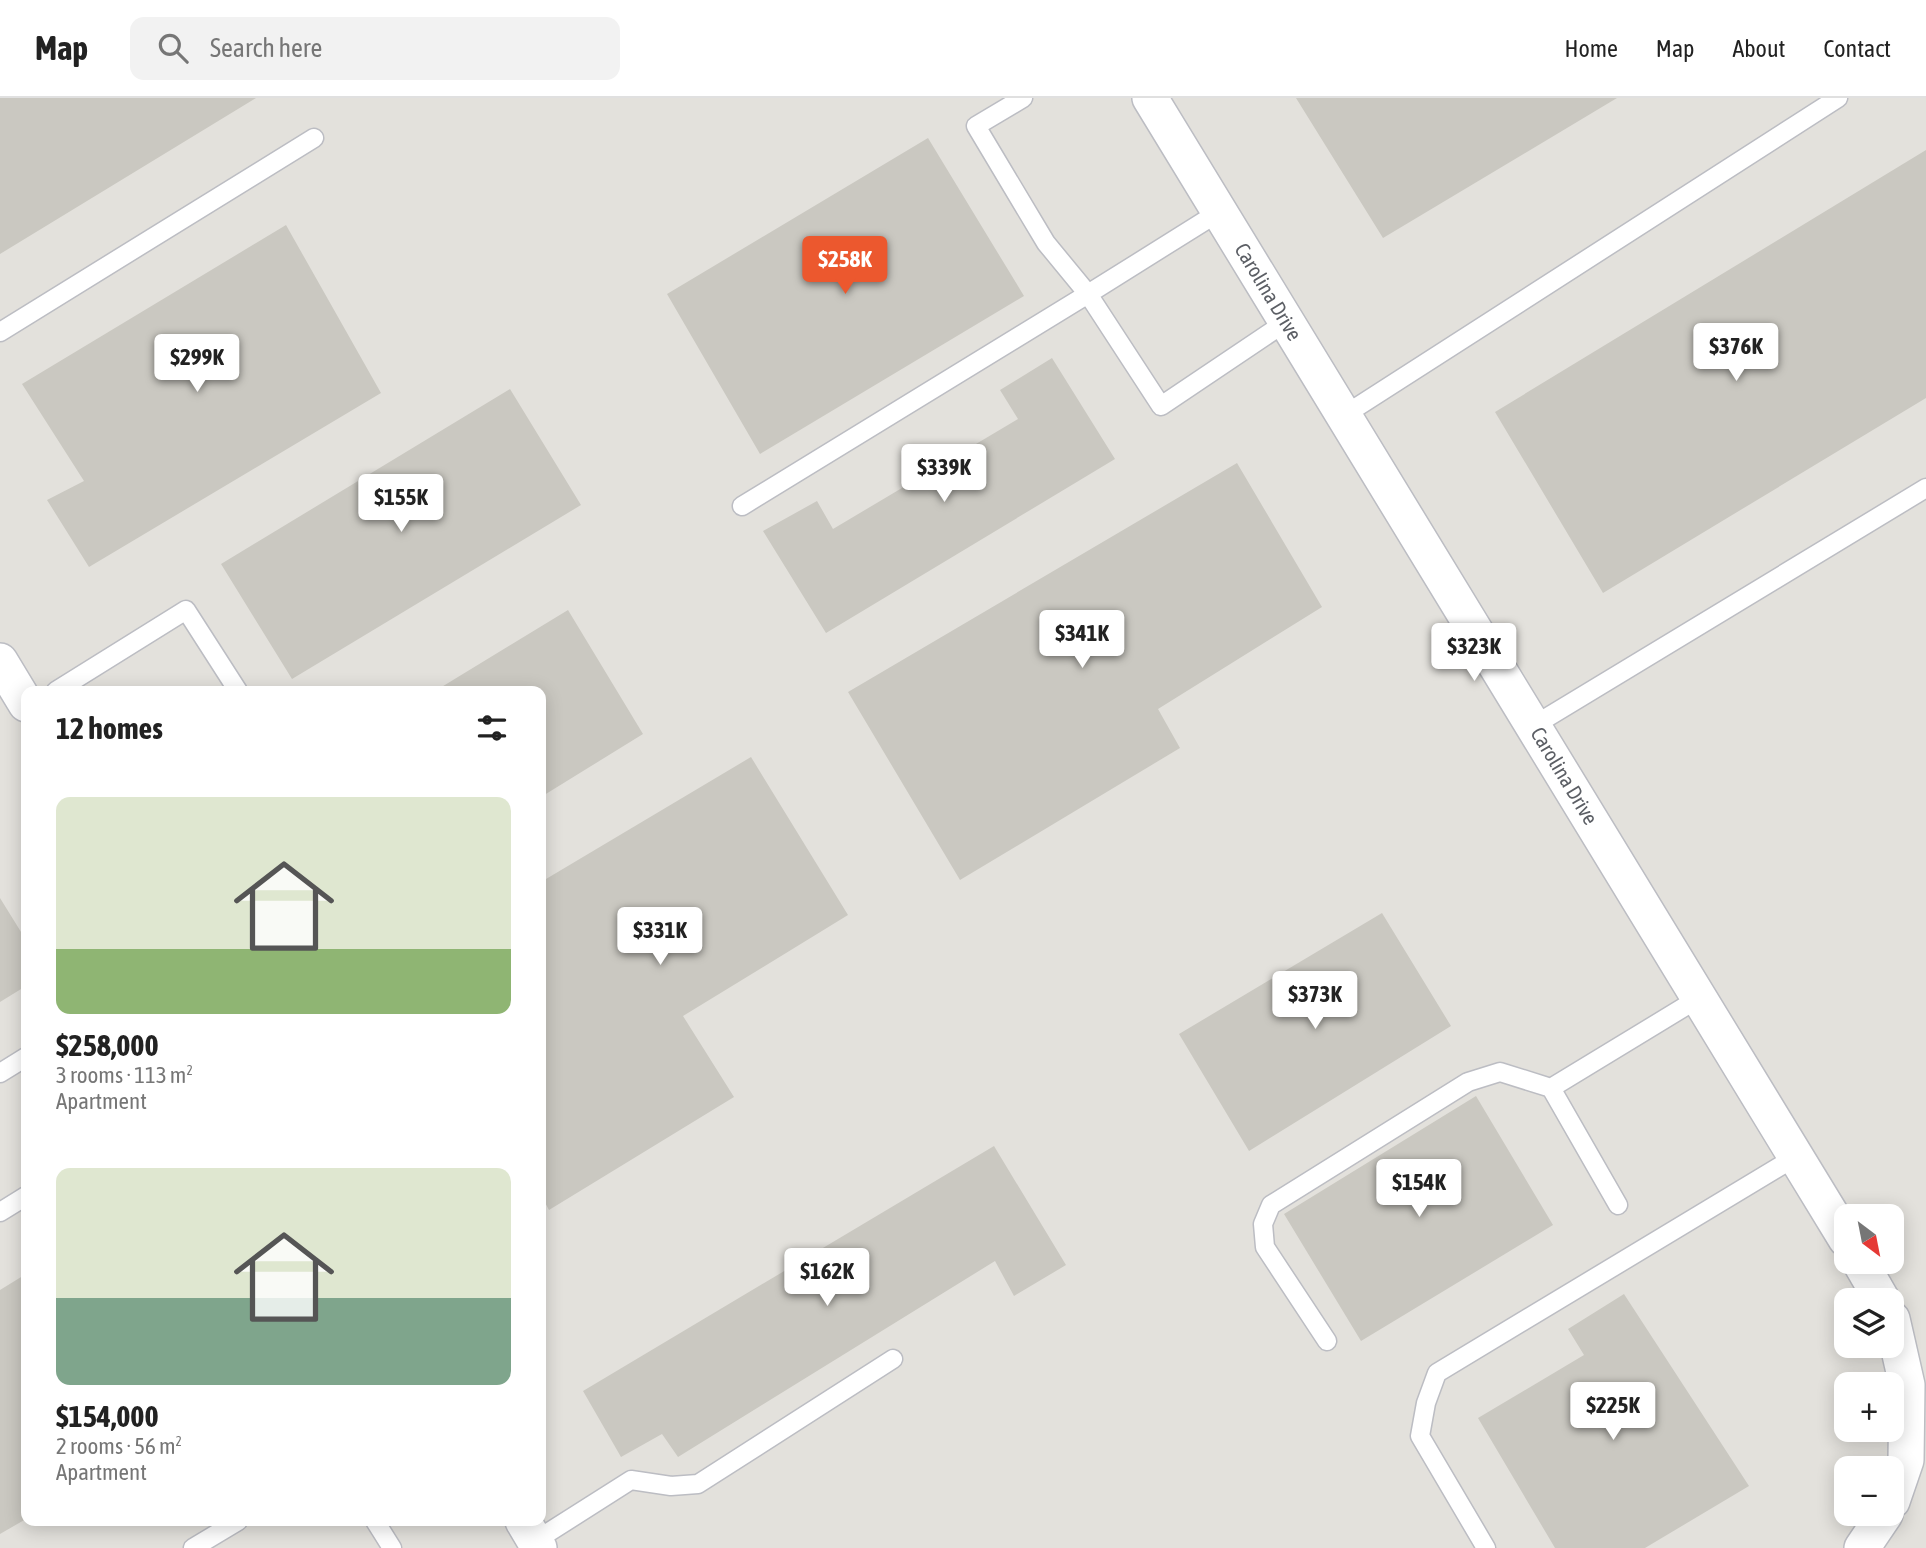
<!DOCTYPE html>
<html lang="en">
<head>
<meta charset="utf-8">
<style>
  body { margin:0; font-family:"Asap Condensed",sans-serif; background:#f2f2f2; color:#222; height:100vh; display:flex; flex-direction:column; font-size:26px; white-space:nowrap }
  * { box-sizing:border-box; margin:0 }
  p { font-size:23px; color:#767676 }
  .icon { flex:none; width:38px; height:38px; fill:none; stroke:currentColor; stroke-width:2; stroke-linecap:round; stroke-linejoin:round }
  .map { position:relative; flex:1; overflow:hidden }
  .drawer { position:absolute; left:21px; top:588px; width:525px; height:840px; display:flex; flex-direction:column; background:#fff; border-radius:14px; box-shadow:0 4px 18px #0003 }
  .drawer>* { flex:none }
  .needle { width:46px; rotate:148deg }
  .fabs { position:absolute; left:1834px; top:1106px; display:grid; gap:14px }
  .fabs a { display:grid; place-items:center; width:70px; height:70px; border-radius:14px; background:#fff; box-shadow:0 4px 18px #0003; font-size:35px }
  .price { position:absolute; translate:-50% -60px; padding:0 16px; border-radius:7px; background:#fff; color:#222; font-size:23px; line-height:46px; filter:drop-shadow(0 2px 4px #0008) }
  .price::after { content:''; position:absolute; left:50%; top:42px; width:21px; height:16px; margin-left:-10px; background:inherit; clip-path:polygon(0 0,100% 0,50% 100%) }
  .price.current { background:#ec582e; color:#fff }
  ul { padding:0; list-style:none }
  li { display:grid; align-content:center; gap:14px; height:371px; padding:0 35px }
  li span { display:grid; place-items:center; height:217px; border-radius:14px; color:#555 }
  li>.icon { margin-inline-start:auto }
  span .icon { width:126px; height:126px; fill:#fffc; stroke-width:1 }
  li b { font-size:30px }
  h2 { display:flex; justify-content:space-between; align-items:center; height:84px; padding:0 35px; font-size:30px }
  header { display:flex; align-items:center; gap:42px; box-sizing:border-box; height:98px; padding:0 35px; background:#fff; border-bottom:2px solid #e0e0e0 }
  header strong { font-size:33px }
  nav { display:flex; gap:38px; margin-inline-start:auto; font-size:24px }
  .search { width:490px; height:63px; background:#f2f2f2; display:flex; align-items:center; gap:18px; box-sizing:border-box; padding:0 24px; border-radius:14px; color:#767676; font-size:26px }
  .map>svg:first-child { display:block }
  .industrial { fill:#e3e1dc; fill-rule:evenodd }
  .building { fill:#cac8c1 }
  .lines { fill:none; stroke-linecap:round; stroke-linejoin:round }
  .lane-casing { stroke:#bcbdc3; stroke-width:21 }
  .street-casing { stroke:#bcbdc3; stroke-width:38 }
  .lane { stroke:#fff; stroke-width:18 }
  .street { stroke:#fff; stroke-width:35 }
  .labels { text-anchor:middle; stroke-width:5; stroke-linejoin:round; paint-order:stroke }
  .street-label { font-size:21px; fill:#5c5f65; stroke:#fff }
</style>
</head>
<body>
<header>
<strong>Map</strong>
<div class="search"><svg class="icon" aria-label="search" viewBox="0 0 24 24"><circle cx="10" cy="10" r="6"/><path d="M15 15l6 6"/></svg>Search here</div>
<nav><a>Home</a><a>Map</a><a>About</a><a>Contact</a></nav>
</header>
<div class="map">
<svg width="1926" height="1450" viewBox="0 0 1926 1450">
  <rect width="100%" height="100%" fill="#efeee4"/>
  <path class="industrial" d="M 0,0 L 1926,0 L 1926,1450 L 0,1450 ZM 26,593 L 541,593 L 541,1423 L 26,1423 ZM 1846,1118 L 1892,1118 L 1892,1164 L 1846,1164 ZM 1846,1202 L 1892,1202 L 1892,1248 L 1846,1248 ZM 1846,1286 L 1892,1286 L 1892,1332 L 1846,1332 ZM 1846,1370 L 1892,1370 L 1892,1416 L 1846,1416 Z"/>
  <path class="building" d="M 0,0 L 256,0 L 0,156 Z
    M 1296,0 L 1617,0 L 1383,140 Z
    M 928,40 L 1024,198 L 760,356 L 667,196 Z
    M 1926,52 L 1926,300 L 1603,495 L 1495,314 Z
    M 286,127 L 381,295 L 89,469 L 47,402 L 84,383 L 22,286 Z
    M 1052,260 L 1115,361 L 826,535 L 763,433 L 817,403 L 833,431 L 1018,321 L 1000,292 Z
    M 510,291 L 581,407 L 292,581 L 221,466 Z
    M 1237,365 L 1322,509 L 1158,611 L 1180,650 L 960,782 L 848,594 Z
    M 568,512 L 643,636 L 541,699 L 541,593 L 435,593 Z
    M 751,659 L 848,817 L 683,918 L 734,999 L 549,1112 L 541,1097 L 541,784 Z
    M 0,800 L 26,842 L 26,888 L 0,904 Z
    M 1382,815 L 1451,928 L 1249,1053 L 1179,936 Z
    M 1476,998 L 1553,1127 L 1361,1243 L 1284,1116 Z
    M 994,1048 L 1066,1167 L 1014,1198 L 995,1163 L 678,1359 L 662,1336 L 621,1359 L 583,1293 Z
    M 26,1176 L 26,1421 L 0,1436 L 0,1192 Z
    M 1624,1196 L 1749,1388 L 1645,1450 L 1555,1450 L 1478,1320 L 1584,1257 L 1568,1231 Z"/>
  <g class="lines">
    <defs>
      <path id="lane" d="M 1219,114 L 1088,196 L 1161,308 L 1286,224
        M 0,234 L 314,40
        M 1343,318 L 1838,0
        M 742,408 L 1088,196 L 1046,145 L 976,28 L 1023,0
        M 56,593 L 186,512 L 238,593
        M 1533,628 L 1926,390
        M 0,975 L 26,959
        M 1618,1107 L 1551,990 L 1699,900
        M 0,1114 L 26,1098
        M 1327,1243 L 1265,1149 L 1263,1126 L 1271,1107 L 1468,984 L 1500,974 L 1551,990
        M 375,1423 L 392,1450
        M 535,1443 L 631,1382 L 671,1388 L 698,1386 L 893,1261
        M 193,1450 L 238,1423
        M 1486,1450 L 1420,1338 L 1426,1305 L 1437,1275 L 1797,1058"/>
      <path id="street" d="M 1150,0 L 1846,1141
        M 0,563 L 26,606
        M 1860,1164 L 1882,1202
        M 1892,1221 L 1907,1287 L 1906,1362 L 1892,1403
        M 523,1423 L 539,1450
        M 1862,1450 L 1885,1416"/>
    </defs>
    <use href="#lane" class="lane-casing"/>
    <use href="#street" class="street-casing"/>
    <use href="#lane" class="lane"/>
    <use href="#street" class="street"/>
  </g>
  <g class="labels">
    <g class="street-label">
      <text transform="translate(1268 194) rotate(59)" y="7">Carolina Drive</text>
      <text transform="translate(1564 678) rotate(59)" y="7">Carolina Drive</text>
    </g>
  </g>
</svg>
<div class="fabs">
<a><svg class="needle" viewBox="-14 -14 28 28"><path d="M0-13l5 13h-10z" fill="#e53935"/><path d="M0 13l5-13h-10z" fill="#767676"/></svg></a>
<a><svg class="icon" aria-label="layers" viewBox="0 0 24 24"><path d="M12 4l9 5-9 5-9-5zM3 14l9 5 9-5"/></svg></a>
<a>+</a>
<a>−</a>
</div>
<b class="price current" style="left:845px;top:198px">$258K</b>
<b class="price" style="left:1736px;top:285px">$376K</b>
<b class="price" style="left:197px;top:296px">$299K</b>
<b class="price" style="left:944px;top:406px">$339K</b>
<b class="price" style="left:401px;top:436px">$155K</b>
<b class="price" style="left:1082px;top:572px">$341K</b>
<b class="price" style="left:1474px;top:585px">$323K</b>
<b class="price" style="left:660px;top:869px">$331K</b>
<b class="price" style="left:1315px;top:933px">$373K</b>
<b class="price" style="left:1419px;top:1121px">$154K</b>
<b class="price" style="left:827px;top:1210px">$162K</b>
<b class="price" style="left:1613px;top:1344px">$225K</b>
<section class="drawer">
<h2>12 homes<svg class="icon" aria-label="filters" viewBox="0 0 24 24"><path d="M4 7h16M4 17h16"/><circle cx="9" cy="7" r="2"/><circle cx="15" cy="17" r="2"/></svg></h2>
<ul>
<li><span style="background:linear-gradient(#dfe7d0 70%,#8fb573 0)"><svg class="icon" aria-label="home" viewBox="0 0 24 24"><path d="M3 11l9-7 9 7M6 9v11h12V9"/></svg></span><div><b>$258,000</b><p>3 rooms · 113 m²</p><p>Apartment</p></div></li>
<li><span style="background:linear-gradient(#dfe7d0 60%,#7fa58c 0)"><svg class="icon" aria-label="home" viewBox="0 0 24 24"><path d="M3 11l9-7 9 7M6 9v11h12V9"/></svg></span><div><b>$154,000</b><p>2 rooms · 56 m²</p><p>Apartment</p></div></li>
</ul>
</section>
</div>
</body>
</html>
